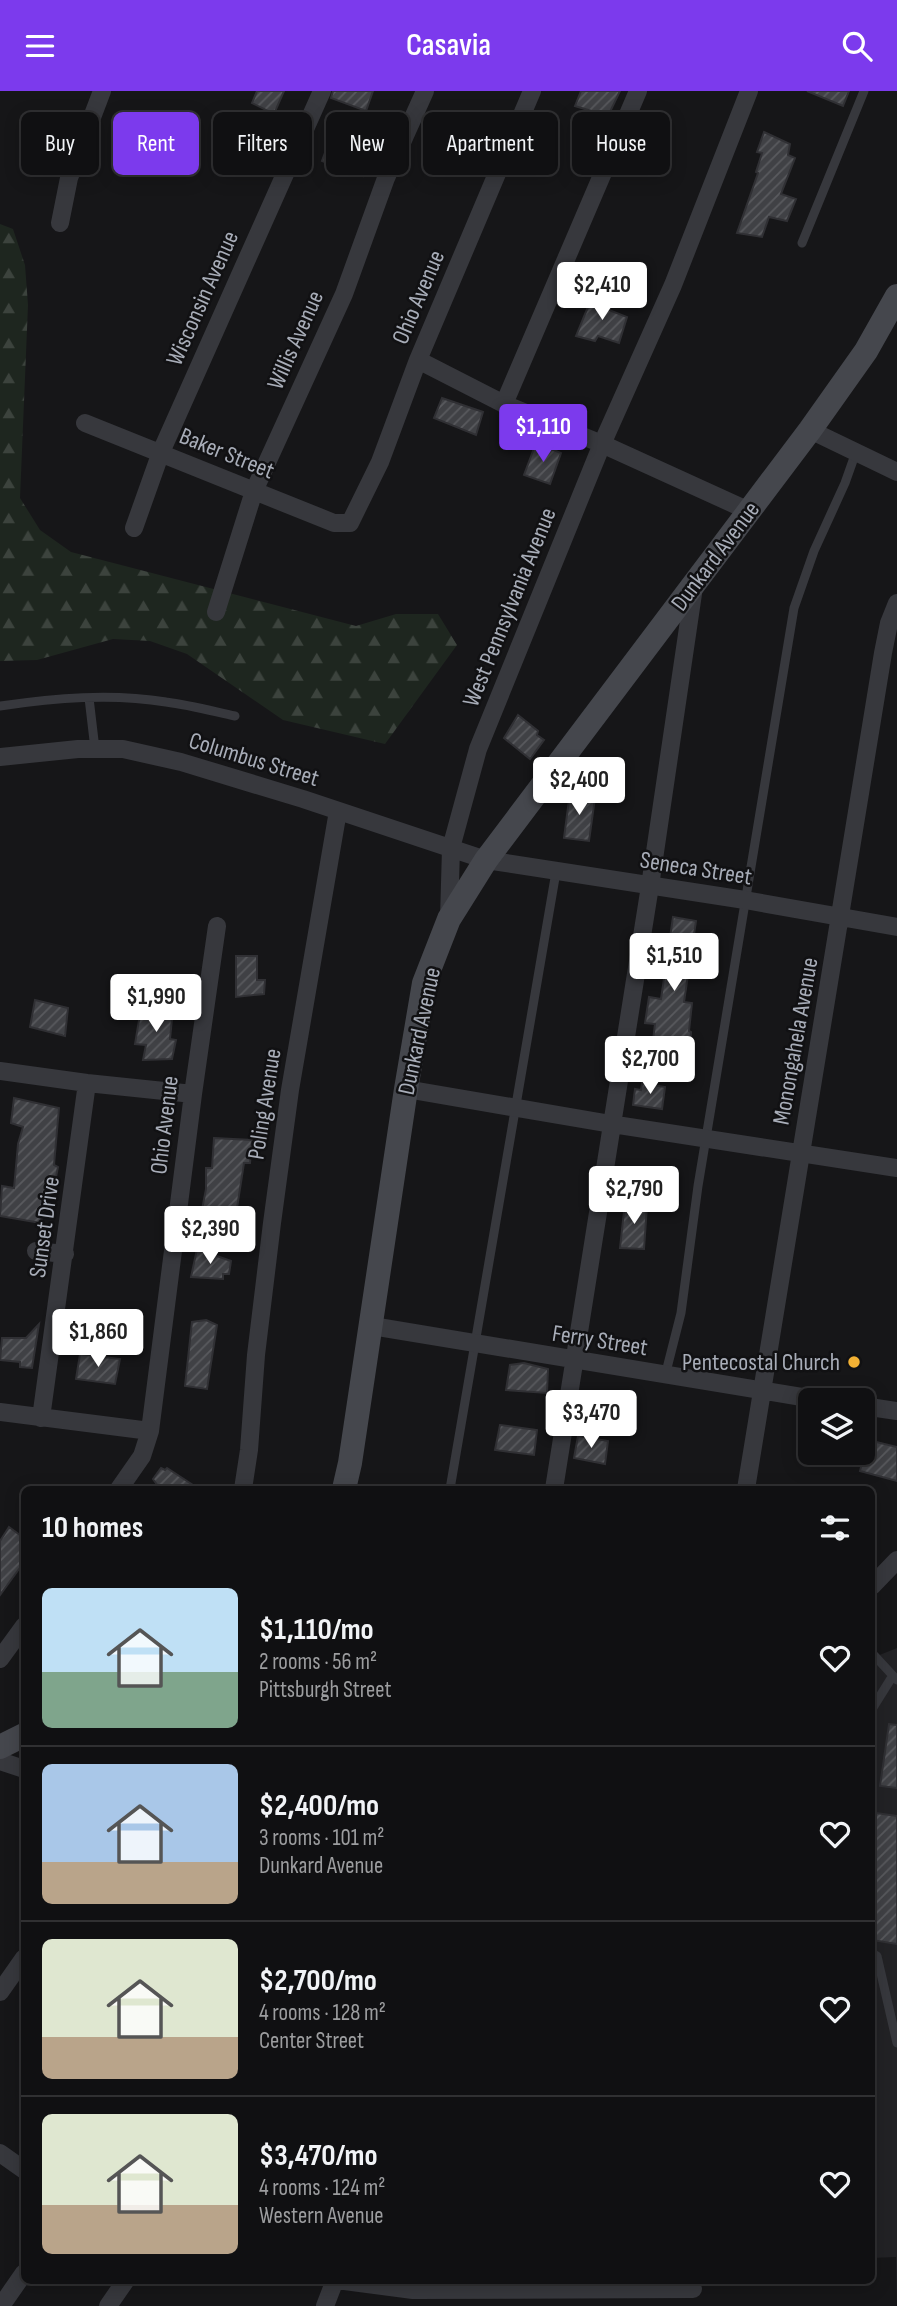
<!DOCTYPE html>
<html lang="en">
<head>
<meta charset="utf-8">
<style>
  body { margin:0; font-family:"Sofia Sans Condensed",sans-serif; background:#1e1e20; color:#f1f3f6; height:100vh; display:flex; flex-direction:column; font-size:26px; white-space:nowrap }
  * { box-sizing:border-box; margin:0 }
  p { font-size:23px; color:#9c9d9f }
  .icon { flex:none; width:38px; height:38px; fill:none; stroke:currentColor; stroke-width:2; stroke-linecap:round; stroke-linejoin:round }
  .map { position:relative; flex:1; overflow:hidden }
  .details { position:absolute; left:21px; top:1395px; width:854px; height:798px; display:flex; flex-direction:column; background:#101012; border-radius:10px; box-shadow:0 4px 18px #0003,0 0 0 2px #303032 }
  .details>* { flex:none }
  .banner { position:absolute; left:21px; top:21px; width:856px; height:63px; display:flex; gap:14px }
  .tools { position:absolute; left:798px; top:1297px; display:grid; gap:14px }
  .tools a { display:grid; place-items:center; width:77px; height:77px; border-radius:10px; background:#101012; box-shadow:0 4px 18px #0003,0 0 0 2px #303032; font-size:35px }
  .price { position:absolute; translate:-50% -60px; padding:0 16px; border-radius:7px; background:#fff; color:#222; font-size:23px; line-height:46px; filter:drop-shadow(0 2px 4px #0008) }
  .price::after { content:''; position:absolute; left:50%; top:42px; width:21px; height:16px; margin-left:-10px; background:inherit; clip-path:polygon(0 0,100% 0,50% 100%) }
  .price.active { background:#7c3aed; color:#fff }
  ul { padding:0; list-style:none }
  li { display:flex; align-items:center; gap:21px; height:175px; padding:0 21px }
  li+li { border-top:2px solid #303032 }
  li span { display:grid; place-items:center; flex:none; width:196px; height:140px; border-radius:10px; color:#555 }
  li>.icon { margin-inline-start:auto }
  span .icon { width:84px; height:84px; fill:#fffc; stroke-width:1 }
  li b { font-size:30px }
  h2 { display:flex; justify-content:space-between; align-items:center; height:84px; padding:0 21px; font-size:30px }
  .tag { padding:0 24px; border-radius:10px; background:#101012; box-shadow:0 4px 18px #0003,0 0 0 2px #303032; font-size:24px; line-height:63px }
  .tag.active { background:#7c3aed; color:#fff }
  header { display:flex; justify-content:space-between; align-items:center; height:91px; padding:0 21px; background:#7c3aed; color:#fff; font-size:32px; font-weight:600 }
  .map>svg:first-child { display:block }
  .built { fill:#222225 }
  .forest { fill:url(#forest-firs) }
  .building { fill:url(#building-hatch); stroke:#303034; stroke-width:2 }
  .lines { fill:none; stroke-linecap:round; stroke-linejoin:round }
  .service { stroke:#37383d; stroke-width:9 }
  .minor { stroke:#37383d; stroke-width:18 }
  .secondary { stroke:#45474d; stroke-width:24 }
  .poi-dot { fill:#f2b134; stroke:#111113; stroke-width:2.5 }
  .labels { text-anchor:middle; stroke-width:5; stroke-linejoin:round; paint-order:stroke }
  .street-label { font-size:24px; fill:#a8adb8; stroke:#111113 }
  .poi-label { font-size:24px; fill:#a8adb8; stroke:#111113; text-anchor:end }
</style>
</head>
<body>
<header><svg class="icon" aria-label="menu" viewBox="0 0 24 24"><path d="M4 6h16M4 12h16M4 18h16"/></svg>Casavia<svg class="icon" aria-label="search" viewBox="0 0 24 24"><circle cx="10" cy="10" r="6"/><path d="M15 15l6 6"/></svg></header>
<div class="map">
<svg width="897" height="2215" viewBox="0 0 897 2215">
  <defs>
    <pattern id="forest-firs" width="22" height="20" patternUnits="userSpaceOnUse" patternTransform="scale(1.75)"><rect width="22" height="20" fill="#1e261f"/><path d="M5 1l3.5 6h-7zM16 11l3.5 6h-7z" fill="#3c433d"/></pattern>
    <pattern id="building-hatch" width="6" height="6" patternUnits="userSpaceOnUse" patternTransform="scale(1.75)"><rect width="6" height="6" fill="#404145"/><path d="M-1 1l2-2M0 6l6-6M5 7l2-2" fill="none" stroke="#595a5e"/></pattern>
  </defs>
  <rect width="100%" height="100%" fill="#161618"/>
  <path class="built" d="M 897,1557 L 897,2215 L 896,2166 L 872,2167 L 872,1567 Z"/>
  <path class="forest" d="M 0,133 L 13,138 L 25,174 L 28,214 L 20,407 L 40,439 L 71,461 L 356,535 L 396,523 L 438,523 L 457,554 L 385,653 L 283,629 L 187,563 L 150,550 L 113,548 L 37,569 L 0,570 Z"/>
  <path class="building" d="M 257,0 L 284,0 L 274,23 L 252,12 Z
    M 333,0 L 373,0 L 366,20 L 331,7 Z
    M 581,0 L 620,0 L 608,25 L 575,15 Z
    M 807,0 L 849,0 L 843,15 Z
    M 341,39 L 358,45 L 354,56 L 373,59 L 363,85 L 329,76 L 330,73 L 322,70 L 326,59 L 332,59 Z
    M 764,41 L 790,53 L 788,64 L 795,67 L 781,103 L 796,108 L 787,130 L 769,126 L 762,146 L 737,142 L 758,82 L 756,81 L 762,62 L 757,61 Z
    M 592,206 L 613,213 L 609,219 L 627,226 L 619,252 L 598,245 L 595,250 L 576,245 Z
    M 442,307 L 483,321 L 476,344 L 434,327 Z
    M 536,352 L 561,362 L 550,393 L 524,384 Z
    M 518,624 L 538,640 L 537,644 L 544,649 L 530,668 L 504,647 Z
    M 570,701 L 583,702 L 595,707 L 589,750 L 564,747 Z
    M 673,826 L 696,830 L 684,911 L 692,912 L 689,940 L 691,941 L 690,963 L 652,957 L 655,933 L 645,932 L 649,906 L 661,908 Z
    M 236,865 L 257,865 L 257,889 L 265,889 L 264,903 L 236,906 Z
    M 35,909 L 68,917 L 65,945 L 30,936 Z
    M 141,917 L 173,918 L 170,948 L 176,949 L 172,968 L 143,969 L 146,954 L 135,953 Z
    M 642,992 L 665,996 L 662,1018 L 633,1014 L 635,998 L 641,999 Z
    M 14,1007 L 59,1017 L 54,1074 L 58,1076 L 52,1106 L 45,1105 L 41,1132 L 0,1125 L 2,1095 L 14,1097 L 18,1053 L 23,1036 L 11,1032 Z
    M 214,1047 L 252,1049 L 250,1072 L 244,1072 L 232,1149 L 195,1155 L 206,1098 L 206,1077 L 212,1077 Z
    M 636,1110 L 647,1115 L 644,1158 L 620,1157 L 625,1111 Z
    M 197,1158 L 231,1170 L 229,1183 L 223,1183 L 223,1188 L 191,1186 Z
    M 206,1229 L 217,1234 L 207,1298 L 185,1295 L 192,1231 Z
    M 39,1233 L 32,1277 L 20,1276 L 20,1271 L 0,1269 L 2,1247 L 26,1247 Z
    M 80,1263 L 120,1268 L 115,1293 L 76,1288 Z
    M 524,1272 L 548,1278 L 547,1302 L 506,1299 L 510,1274 Z
    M 500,1334 L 537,1339 L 534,1364 L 495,1359 Z
    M 578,1345 L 608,1350 L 605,1373 L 574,1367 Z
    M 868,1349 L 897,1356 L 897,1390 L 860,1380 Z
    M 161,1377 L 165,1379 L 167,1377 L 199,1398 L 160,1398 L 153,1388 Z
    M 9,1436 L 24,1447 L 24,1481 L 19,1478 L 0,1504 L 0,1450 Z
    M 889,1633 L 897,1634 L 897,1697 L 880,1695 Z
    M 876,1722 L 897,1725 L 897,1853 L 872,1849 L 872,1728 L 875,1728 Z"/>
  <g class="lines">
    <path class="service" d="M 802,152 L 864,0
      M 89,607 L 95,658
      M 0,615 C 55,607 111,602 166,611 C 189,614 212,620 235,625
      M 665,1285 L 681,1222 L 698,1095 L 794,517 L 814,460 L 845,392 L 856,361
      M 450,1398 L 556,781
      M 872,1562 L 897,1589
      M 872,1618 L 892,1586
      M 872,1862 L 877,1865 L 897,1952"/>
    <path class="minor" d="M 60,132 L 69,87 L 102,0
      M 418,269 L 504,313 L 602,353 L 749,420
      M 504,313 L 638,0
      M 85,332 L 334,432 L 350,432 L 380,371 L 418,269 L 532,0
      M 810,339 L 897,381
      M 134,437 L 161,361 L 322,0
      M 216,521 L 254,400 L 344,203 L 386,87 L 425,0
      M 0,666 L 78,658 L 123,658 L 181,671 L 303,708 L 486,769 L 745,809 L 897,836
      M 449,828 L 451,757 L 478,658 L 602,353 L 673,194 L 749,0
      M 0,980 L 87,992 L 193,1003
      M 406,998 L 611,1033 L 897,1077
      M 36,1160 L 65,1163
      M 372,1235 L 820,1309
      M 863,1315 L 897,1320
      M 0,1321 L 150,1340
      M 41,1327 L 87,992
      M 119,1398 L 142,1365 L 150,1340 L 193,1003 L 217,835
      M 243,1398 L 249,1359 L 256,1264 L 272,1132 L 290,999 L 338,720
      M 554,1398 L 650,795 L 694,496
      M 746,1398 L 883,562 L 889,532 L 897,512
      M 872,1495 L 897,1469
      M 0,1568 L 24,1535
      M 0,1670 L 24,1678
      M 0,1901 L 24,1867
      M 0,2062 L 24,2079
      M 337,2189 L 413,2199 L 693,2198
      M 1,2215 L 24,2182
      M 108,2215 L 126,2189
      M 325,2215 L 335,2189"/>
    <path class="secondary" d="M 344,1398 L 350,1372 L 406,998 L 424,892 L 449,828 L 486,769 L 810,339 L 866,260 L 897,205
      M 0,1656 L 24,1644"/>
  </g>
  <circle class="poi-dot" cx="854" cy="1271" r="7"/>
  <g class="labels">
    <g class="street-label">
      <text transform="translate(418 206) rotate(-67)" y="8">Ohio Avenue</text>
      <text transform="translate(202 207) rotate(-66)" y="8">Wisconsin Avenue</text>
      <text transform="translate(295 249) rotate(-66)" y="8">Willis Avenue</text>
      <text transform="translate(227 362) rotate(22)" y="8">Baker Street</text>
      <text transform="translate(715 465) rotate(-53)" y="8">Dunkard Avenue</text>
      <text transform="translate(509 516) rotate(-68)" y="8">West Pennsylvania Avenue</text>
      <text transform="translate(254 668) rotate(17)" y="8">Columbus Street</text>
      <text transform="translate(696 777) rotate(9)" y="8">Seneca Street</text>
      <text transform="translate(419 940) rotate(-78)" y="8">Dunkard Avenue</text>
      <text transform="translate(795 950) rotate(-80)" y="8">Monongahela Avenue</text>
      <text transform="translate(264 1013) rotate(-81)" y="8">Poling Avenue</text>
      <text transform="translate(164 1034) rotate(-83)" y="8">Ohio Avenue</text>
      <text transform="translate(44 1136) rotate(-82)" y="8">Sunset Drive</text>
      <text transform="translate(600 1249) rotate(9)" y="8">Ferry Street</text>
    </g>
    <g class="poi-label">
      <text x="840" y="1279">Pentecostal Church</text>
    </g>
  </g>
</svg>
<div class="tools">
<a><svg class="icon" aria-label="layers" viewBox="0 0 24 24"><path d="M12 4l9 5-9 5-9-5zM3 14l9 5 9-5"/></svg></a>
</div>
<b class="price" style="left:602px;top:231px">$2,410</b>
<b class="price active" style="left:543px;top:373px">$1,110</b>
<b class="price" style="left:579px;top:726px">$2,400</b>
<b class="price" style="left:674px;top:902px">$1,510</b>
<b class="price" style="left:156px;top:943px">$1,990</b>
<b class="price" style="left:650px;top:1005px">$2,700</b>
<b class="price" style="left:634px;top:1135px">$2,790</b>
<b class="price" style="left:210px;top:1175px">$2,390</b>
<b class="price" style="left:98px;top:1278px">$1,860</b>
<b class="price" style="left:591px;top:1359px">$3,470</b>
<div class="banner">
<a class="tag">Buy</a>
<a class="tag active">Rent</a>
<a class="tag">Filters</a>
<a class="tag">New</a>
<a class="tag">Apartment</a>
<a class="tag">House</a>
</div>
<section class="details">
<h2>10 homes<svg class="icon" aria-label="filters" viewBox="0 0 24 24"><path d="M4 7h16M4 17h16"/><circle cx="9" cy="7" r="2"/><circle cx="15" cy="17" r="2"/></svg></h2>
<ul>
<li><span style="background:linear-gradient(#bfe0f5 60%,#7fa58c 0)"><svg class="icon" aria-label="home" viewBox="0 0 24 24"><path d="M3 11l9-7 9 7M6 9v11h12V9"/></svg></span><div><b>$1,110/mo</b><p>2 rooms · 56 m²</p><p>Pittsburgh Street</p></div><svg class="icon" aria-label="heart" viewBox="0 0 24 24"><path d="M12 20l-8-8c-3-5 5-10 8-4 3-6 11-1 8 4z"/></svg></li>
<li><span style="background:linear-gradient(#a9c7e8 70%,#b9a48a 0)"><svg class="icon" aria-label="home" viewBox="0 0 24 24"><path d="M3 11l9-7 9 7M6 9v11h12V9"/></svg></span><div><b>$2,400/mo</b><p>3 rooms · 101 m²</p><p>Dunkard Avenue</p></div><svg class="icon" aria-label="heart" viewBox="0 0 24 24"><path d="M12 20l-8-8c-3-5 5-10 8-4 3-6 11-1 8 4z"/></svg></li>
<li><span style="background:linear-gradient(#dfe7d0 70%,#b9a48a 0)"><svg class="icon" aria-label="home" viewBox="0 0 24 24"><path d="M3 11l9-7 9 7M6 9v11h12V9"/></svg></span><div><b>$2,700/mo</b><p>4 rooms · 128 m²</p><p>Center Street</p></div><svg class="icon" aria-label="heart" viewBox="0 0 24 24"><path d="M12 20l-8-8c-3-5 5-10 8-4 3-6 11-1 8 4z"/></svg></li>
<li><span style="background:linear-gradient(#dfe7d0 65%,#b9a48a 0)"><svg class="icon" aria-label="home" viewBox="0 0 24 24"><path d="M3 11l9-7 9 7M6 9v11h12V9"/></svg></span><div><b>$3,470/mo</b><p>4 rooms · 124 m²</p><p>Western Avenue</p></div><svg class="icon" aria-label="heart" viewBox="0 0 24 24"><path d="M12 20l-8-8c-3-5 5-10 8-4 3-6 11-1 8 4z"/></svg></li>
</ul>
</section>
</div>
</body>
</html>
